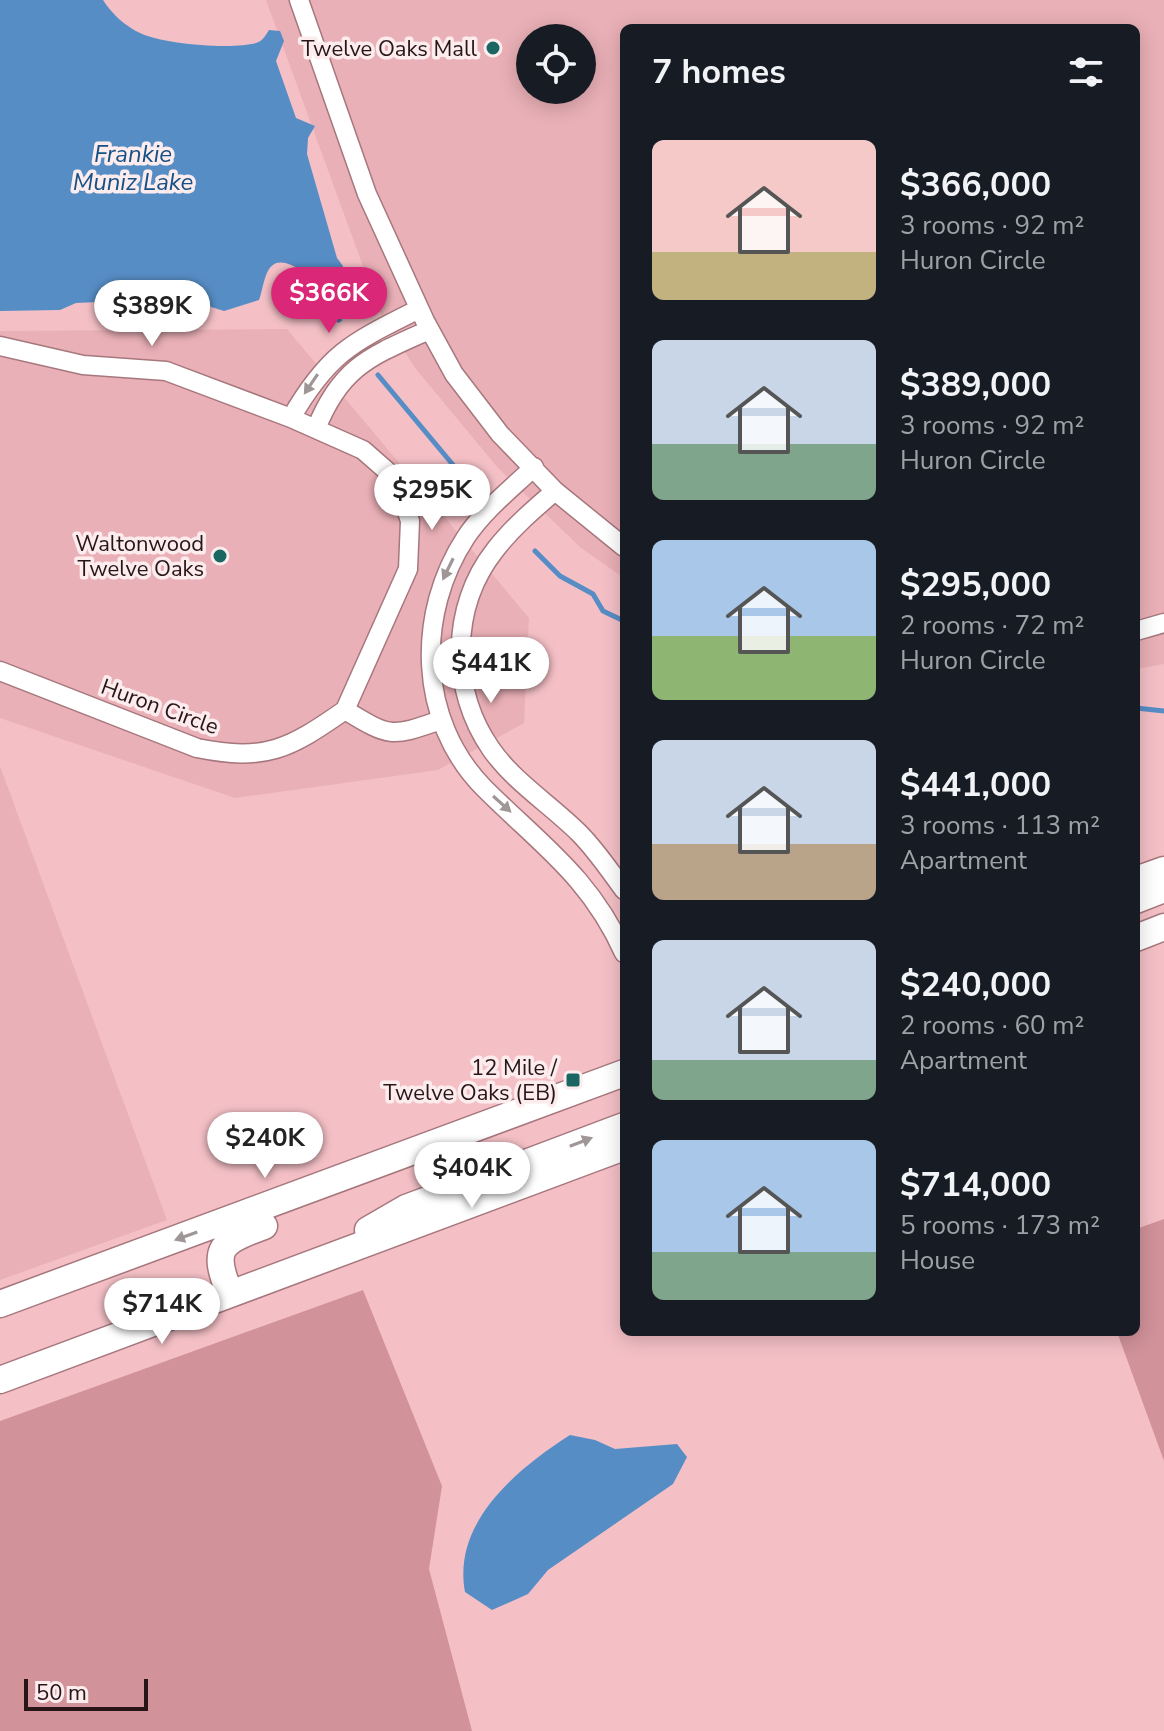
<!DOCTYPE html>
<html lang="en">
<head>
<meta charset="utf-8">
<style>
  body { margin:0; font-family:"Nunito Sans",sans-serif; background:#242831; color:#f1f3f6; height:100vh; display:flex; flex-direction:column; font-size:30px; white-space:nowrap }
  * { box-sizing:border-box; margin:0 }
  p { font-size:26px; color:#9ea1a6 }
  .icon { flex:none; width:44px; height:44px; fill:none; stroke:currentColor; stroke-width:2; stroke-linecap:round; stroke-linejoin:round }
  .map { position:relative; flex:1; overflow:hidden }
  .drawer { position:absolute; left:620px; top:24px; width:520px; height:1312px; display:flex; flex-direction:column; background:#171b24; border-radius:12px; box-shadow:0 4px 20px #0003 }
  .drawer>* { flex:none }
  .buttons { position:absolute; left:516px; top:24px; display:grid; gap:16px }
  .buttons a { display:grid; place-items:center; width:80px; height:80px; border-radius:50%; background:#171b24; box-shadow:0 4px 20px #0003; font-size:40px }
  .scale { position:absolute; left:24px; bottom:20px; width:124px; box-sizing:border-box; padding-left:8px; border:4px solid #271518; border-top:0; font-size:22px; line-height:28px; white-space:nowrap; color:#271518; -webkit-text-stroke:6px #fceced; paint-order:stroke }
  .price { position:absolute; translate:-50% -68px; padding:0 18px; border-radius:28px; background:#fff; color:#222; font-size:26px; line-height:52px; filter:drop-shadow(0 2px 4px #0008) }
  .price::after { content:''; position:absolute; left:50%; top:48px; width:24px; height:18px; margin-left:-12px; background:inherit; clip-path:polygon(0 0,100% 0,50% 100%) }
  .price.selected { background:#db2777; color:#fff }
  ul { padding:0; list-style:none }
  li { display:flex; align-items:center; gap:24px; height:200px; padding:0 32px }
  li span { display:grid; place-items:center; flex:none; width:224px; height:160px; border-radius:12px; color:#555 }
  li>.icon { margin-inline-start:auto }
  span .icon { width:96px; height:96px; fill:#fffc; stroke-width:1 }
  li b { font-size:34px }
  h2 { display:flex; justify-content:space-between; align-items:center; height:96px; padding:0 32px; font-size:34px }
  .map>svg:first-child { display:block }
  .built { fill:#eab0b7; fill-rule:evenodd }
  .green { fill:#d1929a }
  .water { fill:#578dc5 }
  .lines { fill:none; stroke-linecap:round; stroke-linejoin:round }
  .stream { stroke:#578dc5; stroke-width:5 }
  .minor-casing { stroke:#a6777d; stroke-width:21 }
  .secondary-casing { stroke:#a6777d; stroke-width:29 }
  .minor { stroke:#fff; stroke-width:18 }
  .secondary { stroke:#fff; stroke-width:26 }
  .oneway { fill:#9e9697 }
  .poi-dot { fill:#196662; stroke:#fceced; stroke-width:3 }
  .labels { text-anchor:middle; stroke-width:7; stroke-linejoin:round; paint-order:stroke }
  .poi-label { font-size:22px; fill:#271518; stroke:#fceced; text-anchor:end }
  .street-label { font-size:22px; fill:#271518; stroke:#fceced }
  .water-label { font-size:24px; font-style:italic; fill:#155086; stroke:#fceced }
</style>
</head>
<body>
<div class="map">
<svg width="1164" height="1731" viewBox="0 0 1164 1731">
  <rect width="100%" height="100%" fill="#f4c0c6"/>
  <path class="built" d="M 266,0 L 1164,0 L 1164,664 L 1136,669 L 1136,28 L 624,28 L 624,578 L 581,548 L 498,468 L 415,368 L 380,313 ZM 530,38 L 582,38 L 582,90 L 530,90 Z
    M 287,329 L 529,618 L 524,723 L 438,770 L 235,798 L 0,718 L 0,331 Z
    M 0,766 L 167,1220 L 0,1280 Z"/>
  <path class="green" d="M 1164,1219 L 1164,1461 L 1117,1332 L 1136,1332 L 1136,1229 Z
    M 363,1290 L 442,1486 L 429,1569 L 472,1731 L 0,1731 L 0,1421 Z"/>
  <path class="water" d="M 0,0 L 103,0 C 112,14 125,26 140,33 C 162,44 232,50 256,43 C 263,41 265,36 269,30 L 280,31 L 284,41 L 276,61 L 296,118 L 315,126 L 308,138 L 307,154 L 337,258 L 343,266 L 340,274 L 323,276 L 339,300 L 342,321 L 338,323 C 328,313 327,301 320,289 C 315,279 286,255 273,265 C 264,271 263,291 259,300 L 224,311 L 208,306 L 203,295 L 169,296 L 140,304 L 99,302 L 76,303 L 60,310 L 0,311 Z
    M 570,1435 L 595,1440 L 615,1449 L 677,1444 L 687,1457 L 673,1484 L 548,1570 L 528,1594 L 492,1610 L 465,1592 C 452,1522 517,1469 570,1435 Z"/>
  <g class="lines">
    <path class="stream" d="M 378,375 L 479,496
      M 535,551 L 560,576 L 593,594 L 603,611 L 624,621
      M 1136,708 L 1164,711"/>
    <defs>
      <path id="minor" d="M 299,0 L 367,194 L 425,321 L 454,374 L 500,434 L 555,491 L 624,547
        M 0,346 L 83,365 L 166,371 L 291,418 L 363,450 L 387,471 L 402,496 L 410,521 L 408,569 L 345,710
        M 291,418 C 329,352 353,342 419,309
        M 316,429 C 341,366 371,356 429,330
        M 534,467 C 511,489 484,510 466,537 C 416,613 417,720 484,788 C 540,844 590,877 624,953
        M 555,491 C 534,509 512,528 495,550 C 450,607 450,690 491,749 C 514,782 551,805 579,833 C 596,850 610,871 624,890
        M 1136,631 L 1164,623
        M 0,671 L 197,748 C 266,762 289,749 345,710 C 391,738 391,737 441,720"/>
      <path id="secondary" d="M 1136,880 L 1164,870
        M 1136,900 L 1164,889
        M 1136,938 L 1164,927
        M 368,1230 L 406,1208 L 624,1126
        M 230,1294 C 211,1248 220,1242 264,1226
        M 0,1304 L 624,1073
        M 0,1380 L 624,1147"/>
    </defs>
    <use href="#minor" class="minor-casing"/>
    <use href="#secondary" class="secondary-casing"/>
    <use href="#minor" class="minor"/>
    <use href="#secondary" class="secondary"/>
  </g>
  <defs><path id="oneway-solid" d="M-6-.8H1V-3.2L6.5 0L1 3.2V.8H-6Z" transform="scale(2)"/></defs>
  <g class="oneway">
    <use href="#oneway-solid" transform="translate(311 384) rotate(124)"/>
    <use href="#oneway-solid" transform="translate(448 569) rotate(116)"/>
    <use href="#oneway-solid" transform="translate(502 804) rotate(42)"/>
    <use href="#oneway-solid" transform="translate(581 1142) rotate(-21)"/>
    <use href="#oneway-solid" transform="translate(186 1236) rotate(160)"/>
  </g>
  <g class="poi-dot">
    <circle cx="493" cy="48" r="8"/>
    <circle cx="220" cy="556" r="8"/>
    <rect x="565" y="1072" width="16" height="16" rx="4"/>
  </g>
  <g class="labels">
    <g class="poi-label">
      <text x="477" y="56">Twelve Oaks Mall</text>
      <text x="204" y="551">Waltonwood<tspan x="204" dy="25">Twelve Oaks</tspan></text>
      <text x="557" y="1075">12 Mile /<tspan x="557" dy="25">Twelve Oaks (EB)</tspan></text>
    </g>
    <g class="street-label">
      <text transform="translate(160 706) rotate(20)" y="8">Huron Circle</text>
    </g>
    <g class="water-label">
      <text x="133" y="162">Frankie<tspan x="133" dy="28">Muniz Lake</tspan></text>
    </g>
  </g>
</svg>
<div class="buttons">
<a><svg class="icon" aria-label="locate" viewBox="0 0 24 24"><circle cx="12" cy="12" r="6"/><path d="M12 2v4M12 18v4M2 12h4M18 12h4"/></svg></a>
</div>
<div class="scale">50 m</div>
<b class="price selected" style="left:329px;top:335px">$366K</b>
<b class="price" style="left:152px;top:348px">$389K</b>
<b class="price" style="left:432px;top:532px">$295K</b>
<b class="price" style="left:491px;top:705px">$441K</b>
<b class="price" style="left:265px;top:1180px">$240K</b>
<b class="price" style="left:472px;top:1210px">$404K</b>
<b class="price" style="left:162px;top:1346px">$714K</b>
<section class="drawer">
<h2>7 homes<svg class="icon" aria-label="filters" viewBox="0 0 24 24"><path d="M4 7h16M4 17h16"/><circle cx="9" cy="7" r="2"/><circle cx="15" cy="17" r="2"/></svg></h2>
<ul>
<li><span style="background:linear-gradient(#f6c9c9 70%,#c2b280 0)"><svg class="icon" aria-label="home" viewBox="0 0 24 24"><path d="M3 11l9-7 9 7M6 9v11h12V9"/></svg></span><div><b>$366,000</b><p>3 rooms · 92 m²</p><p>Huron Circle</p></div></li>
<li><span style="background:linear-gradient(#c9d6e8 65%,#7fa58c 0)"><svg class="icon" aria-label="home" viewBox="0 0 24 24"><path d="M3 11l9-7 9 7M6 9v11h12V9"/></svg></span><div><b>$389,000</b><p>3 rooms · 92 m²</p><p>Huron Circle</p></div></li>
<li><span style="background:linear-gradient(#a9c7e8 60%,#8fb573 0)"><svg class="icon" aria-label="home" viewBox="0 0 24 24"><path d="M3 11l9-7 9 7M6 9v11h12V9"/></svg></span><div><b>$295,000</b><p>2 rooms · 72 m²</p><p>Huron Circle</p></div></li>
<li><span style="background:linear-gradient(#c9d6e8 65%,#b9a48a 0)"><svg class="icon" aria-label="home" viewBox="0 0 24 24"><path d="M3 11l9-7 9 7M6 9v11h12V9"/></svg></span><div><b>$441,000</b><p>3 rooms · 113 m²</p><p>Apartment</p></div></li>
<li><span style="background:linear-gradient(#c9d6e8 75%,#7fa58c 0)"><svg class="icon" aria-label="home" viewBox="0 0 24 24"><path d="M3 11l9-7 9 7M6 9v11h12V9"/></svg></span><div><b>$240,000</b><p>2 rooms · 60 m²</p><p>Apartment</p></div></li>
<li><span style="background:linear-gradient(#a9c7e8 70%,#7fa58c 0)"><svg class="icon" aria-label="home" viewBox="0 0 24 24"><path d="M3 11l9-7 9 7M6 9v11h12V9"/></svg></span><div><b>$714,000</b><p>5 rooms · 173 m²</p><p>House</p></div></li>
</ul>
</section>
</div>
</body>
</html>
